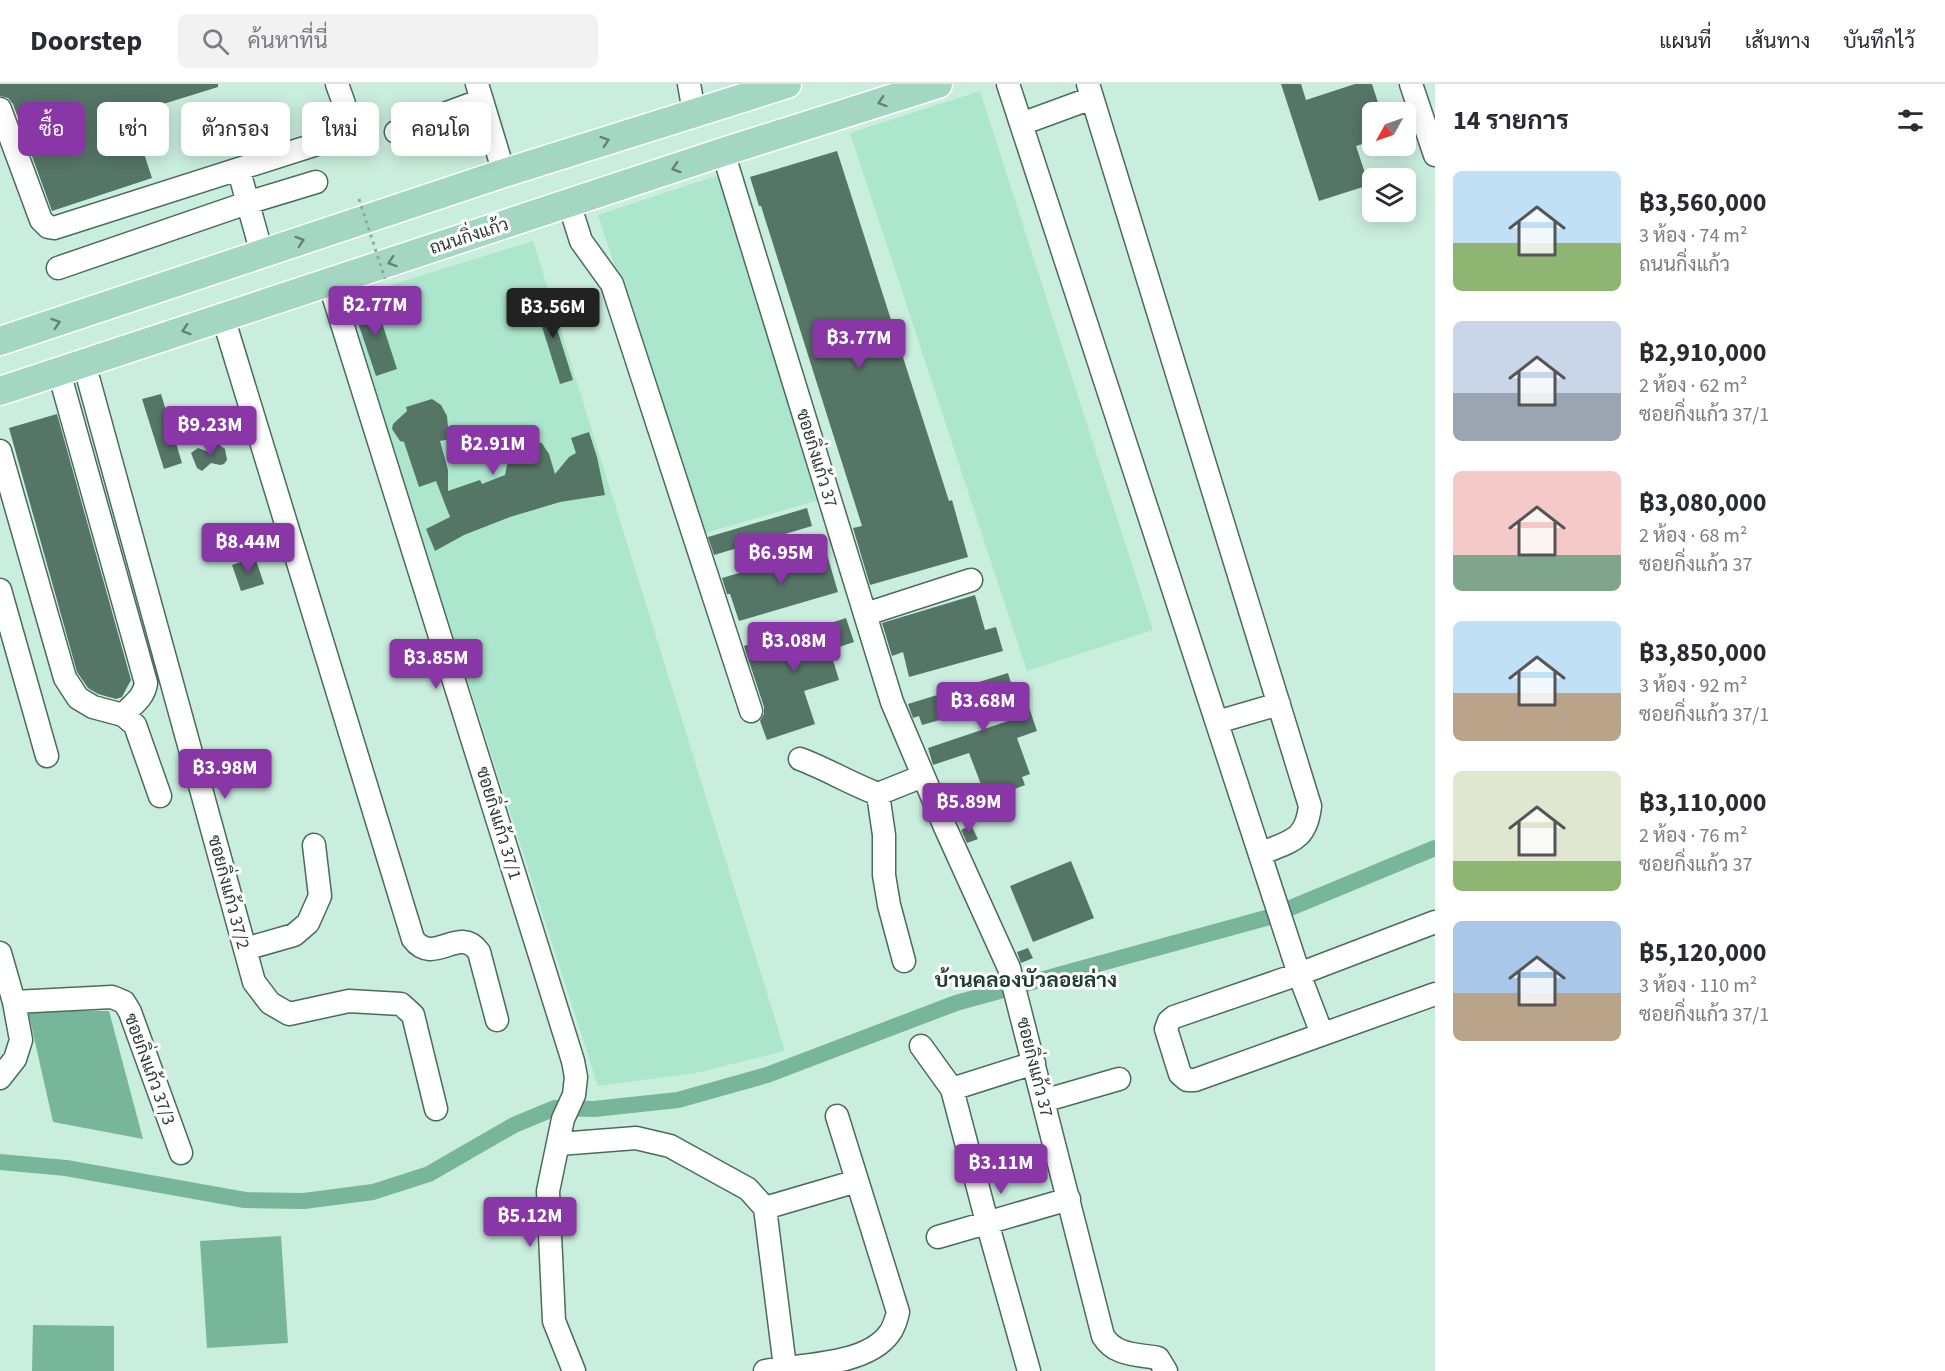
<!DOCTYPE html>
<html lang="th">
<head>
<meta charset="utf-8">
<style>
  body { margin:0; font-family:"Source Sans 3",Sarabun,sans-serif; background:#f2f2f3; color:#2b2b33; height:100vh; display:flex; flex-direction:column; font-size:22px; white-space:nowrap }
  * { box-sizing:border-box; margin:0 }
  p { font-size:20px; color:#7c7c81 }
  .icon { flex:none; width:33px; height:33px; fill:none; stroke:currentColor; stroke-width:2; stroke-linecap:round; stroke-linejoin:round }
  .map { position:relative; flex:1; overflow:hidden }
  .side { display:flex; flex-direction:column; background:#fff; width:510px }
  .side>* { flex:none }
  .hud { position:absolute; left:18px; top:18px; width:570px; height:54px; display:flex; gap:12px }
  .needle { width:39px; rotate:230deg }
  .buttons { position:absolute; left:1362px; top:18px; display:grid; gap:12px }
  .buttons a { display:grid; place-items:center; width:54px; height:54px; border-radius:9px; background:#fff; box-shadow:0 3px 15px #0003; font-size:30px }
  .price { position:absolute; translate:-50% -51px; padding:0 14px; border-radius:6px; background:#8937a7; color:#fff; font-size:20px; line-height:39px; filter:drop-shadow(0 2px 3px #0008) }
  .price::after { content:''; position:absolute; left:50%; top:36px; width:18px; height:14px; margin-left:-9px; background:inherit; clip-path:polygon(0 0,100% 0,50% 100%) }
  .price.active { background:#222; color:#fff }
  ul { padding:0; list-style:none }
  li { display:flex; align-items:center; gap:18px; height:150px; padding:0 18px }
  li span { display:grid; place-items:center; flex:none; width:168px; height:120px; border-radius:9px; color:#555 }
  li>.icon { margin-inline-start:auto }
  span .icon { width:72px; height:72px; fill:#fffc; stroke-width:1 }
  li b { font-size:26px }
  h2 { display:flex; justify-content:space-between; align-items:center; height:72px; padding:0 18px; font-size:26px }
  .tag { padding:0 21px; border-radius:9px; background:#fff; box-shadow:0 3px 15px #0003; font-size:21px; line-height:54px }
  .tag.active { background:#8937a7; color:#fff }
  header { display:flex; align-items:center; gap:36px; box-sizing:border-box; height:84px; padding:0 30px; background:#fff; border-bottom:2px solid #e1e1e2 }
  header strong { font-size:28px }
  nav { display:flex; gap:33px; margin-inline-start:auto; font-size:21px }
  .search { width:420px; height:54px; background:#f2f2f3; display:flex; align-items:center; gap:15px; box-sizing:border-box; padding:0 21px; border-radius:9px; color:#7c7c81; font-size:22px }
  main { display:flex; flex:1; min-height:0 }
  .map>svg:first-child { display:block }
  .green { fill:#ace6cc }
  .water { fill:#77b69b }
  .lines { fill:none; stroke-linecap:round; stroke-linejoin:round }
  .canal { stroke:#77b69b; stroke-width:16 }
  .building { fill:#557567 }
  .minor-casing { stroke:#4b6b5d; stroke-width:25 }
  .major-casing { stroke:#fff; stroke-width:31 }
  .minor { stroke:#fff; stroke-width:22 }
  .major { stroke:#a3d7c2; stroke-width:28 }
  .path-bridge { stroke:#8da99c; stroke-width:3; stroke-dasharray:3 4.5; stroke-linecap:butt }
  .oneway { stroke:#638274 }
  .labels { text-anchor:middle; stroke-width:6; stroke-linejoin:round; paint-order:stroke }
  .street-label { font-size:18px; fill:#2e3c35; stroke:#fff }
  .quarter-label { font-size:21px; font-weight:bold; fill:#1e3c30; stroke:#fff }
</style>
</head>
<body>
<header>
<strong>Doorstep</strong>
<div class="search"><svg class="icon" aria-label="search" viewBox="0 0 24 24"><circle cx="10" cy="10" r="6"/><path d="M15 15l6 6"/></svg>ค้นหาที่นี่</div>
<nav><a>แผนที่</a><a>เส้นทาง</a><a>บันทึกไว้</a></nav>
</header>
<main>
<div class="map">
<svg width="1435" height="1287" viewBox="0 0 1435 1287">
  <rect width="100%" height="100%" fill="#caeedd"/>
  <path class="green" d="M 980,7 L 1153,546 L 1027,587 L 850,49 Z
    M 719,91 L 819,416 L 702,450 L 598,131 Z
    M 533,157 L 785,967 L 696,989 L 598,1002 L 345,215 Z"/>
  <path class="water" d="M 487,344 L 502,348 L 517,345 L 521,347 L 519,353 L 498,362 L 490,361 L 482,350 L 483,345 Z
    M 28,927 L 109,927 L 143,1055 L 53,1038 Z
    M 281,1152 L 288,1259 L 207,1264 L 200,1157 Z
    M 33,1241 L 114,1242 L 114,1287 L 32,1287 Z"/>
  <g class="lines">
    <path class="canal" d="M 0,1078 L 66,1084 L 245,1116 L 304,1117 L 373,1108 L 429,1090 L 514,1041 L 555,1024 L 594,1025 L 678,1016 L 767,991 L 956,919 L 1266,834 L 1435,764"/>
  </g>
  <path class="building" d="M 0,0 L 218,0 L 218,3 L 131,30 L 152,94 L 52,127 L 13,20 L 8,14 L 0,12 Z
    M 1281,0 L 1301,0 L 1306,16 L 1355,0 L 1372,0 L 1381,28 L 1372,28 L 1372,57 L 1356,62 L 1369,101 L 1319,117 Z
    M 837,67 L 949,417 L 952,416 L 968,473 L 870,501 L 853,444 L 862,442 L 761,122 L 759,122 L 750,93 Z
    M 546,210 L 573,296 L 560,300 L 533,214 Z
    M 374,214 L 397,285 L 376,292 L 352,221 Z
    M 161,310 L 182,379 L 164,385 L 142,315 Z
    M 432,315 L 441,321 L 447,332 L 449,355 L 440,357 L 448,386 L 448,407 L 480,396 L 482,400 L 505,391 L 507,381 L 516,366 L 532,358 L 542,359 L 545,364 L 549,370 L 555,390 L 569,373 L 576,369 L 571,354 L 589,348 L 597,373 L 605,411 L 560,418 L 510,433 L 464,451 L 435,467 L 426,445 L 450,433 L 436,397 L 419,403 L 404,358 L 400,357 L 392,345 L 393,340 L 407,327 L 406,323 Z
    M 57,330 L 131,596 L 122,613 L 116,615 L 98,610 L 88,604 L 77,588 L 9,344 Z
    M 217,359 L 225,365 L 227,376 L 224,380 L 220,381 L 211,379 L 202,387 L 197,384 L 191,369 L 198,364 L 209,368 L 212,361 Z
    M 807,424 L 812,442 L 714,471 L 708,453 Z
    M 825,464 L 838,508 L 739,537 L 730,510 L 727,510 L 722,494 Z
    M 255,473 L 264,500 L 241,507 L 232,481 Z
    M 975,511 L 985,546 L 996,543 L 1003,567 L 909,593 L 903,568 L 892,572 L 882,539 Z
    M 846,534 L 854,558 L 830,566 L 839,596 L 804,607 L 815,640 L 767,656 L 760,637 L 764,630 L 764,623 L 744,562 L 807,543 L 809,546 Z
    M 1008,589 L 1015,612 L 1024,609 L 1037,647 L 1017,654 L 1030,690 L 1022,693 L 1025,701 L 987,716 L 969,669 L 933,681 L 928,664 L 1017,634 L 1012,616 L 922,641 L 919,632 L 913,634 L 908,620 Z
    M 971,741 L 978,755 L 967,759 L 961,746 Z
    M 1071,777 L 1094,834 L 1033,858 L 1010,802 Z
    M 1028,864 L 1033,874 L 1021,879 L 1017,868 Z"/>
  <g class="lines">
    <defs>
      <path id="minor" d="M 477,0 L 504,89
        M 689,0 L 694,28
        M 1008,0 L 1299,890 L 1322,950
        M 1088,0 L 1310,722 C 1306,758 1289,757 1260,770
        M 1411,0 L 1435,71
        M 0,25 L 41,136 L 48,143 L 54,144 L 339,53 C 357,43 342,16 337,0
        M 1021,40 L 1092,14
        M 396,48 L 482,16
        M 723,68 L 892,618 L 945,743 L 1009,884 L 1103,1252 C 1115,1272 1137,1270 1158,1274 L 1166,1287
        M 239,87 L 262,170
        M 569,119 L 581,157 L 612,200 L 751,627
        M 58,184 L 247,119 L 316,98
        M 329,198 L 573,977 L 576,993 L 574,1011 L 563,1035 L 548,1107 L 554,1237 L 574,1287
        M 223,233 L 413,855 C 434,883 459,840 479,868 L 497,936
        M 84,279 L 254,898 L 270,919 L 289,930 L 349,917 L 401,920 L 413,931 L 436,1025
        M 59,288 L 146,599 C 144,614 133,620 123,631
        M 0,367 L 65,594 L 78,614 L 93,623 L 123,631 L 135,641 L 160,712
        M 0,506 L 47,672
        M 866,530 L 971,496
        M 1217,638 L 1279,620
        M 800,675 C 827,685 851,700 878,710 L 923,692
        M 878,710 L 884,751 L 884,791 L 889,821 L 904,877
        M 1435,838 L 1299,890 L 1174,933 L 1169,937 L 1166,945 L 1180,990 L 1187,996 L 1195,996 L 1435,910
        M 245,865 L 294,851 L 308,839 L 320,812 L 314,761
        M 0,869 L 14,918 L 112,913 L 124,918 L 130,928 L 181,1069
        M 921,962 L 952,1005 L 987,1138 L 1029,1287
        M 0,994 L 15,975 L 21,956 L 14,918
        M 952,1005 L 1034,979
        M 1043,1017 L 1119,995
        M 559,1060 L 636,1054 L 670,1062 L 748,1105 L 765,1124 L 785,1283
        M 765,1124 L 857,1097
        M 938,1153 L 1069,1115
        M 765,1287 C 802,1280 865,1282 889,1250 C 894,1244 896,1236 898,1228 L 837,1032"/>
      <path id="major" d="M 0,257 L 504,89 L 787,0
        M 0,307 L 723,68 L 938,0"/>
    </defs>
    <use href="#minor" class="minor-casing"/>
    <use href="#major" class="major-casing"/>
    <use href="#minor" class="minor"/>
    <use href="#major" class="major"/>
    <path class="path-bridge" d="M 359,115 L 385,195"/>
  </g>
  <defs><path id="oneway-chevron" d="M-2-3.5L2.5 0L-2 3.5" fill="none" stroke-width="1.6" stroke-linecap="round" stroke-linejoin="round" transform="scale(1.5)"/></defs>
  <g class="oneway">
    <use href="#oneway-chevron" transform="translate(882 18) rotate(162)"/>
    <use href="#oneway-chevron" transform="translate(605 57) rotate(-18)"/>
    <use href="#oneway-chevron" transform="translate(676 84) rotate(162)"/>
    <use href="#oneway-chevron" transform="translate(300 157) rotate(-18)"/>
    <use href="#oneway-chevron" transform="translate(392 178) rotate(162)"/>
    <use href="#oneway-chevron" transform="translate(56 239) rotate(-18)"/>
    <use href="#oneway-chevron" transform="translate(186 246) rotate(162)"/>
  </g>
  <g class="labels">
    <g class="street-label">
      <text transform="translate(469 152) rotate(-18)" y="6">ถนนกิ่งแก้ว</text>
      <text transform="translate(817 374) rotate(73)" y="6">ซอยกิ่งแก้ว 37</text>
      <text transform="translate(499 739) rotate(73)" y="6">ซอยกิ่งแก้ว 37/1</text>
      <text transform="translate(229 808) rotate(75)" y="6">ซอยกิ่งแก้ว 37/2</text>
      <text transform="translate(1035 983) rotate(76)" y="6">ซอยกิ่งแก้ว 37</text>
      <text transform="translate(150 985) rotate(70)" y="6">ซอยกิ่งแก้ว 37/3</text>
    </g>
    <g class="quarter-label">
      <text x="1026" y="903">บ้านคลองบัวลอยล่าง</text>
    </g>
  </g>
</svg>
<div class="buttons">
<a><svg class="needle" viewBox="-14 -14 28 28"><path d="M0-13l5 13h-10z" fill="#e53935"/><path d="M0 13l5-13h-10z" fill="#7c7c81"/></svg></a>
<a><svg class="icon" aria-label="layers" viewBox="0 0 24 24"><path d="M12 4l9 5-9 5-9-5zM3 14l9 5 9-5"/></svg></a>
</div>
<b class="price" style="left:375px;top:253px">฿2.77M</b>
<b class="price active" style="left:553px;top:255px">฿3.56M</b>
<b class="price" style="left:859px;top:286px">฿3.77M</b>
<b class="price" style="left:210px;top:373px">฿9.23M</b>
<b class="price" style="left:493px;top:392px">฿2.91M</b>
<b class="price" style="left:248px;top:490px">฿8.44M</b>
<b class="price" style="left:781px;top:501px">฿6.95M</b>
<b class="price" style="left:794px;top:589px">฿3.08M</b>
<b class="price" style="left:436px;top:606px">฿3.85M</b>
<b class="price" style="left:983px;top:649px">฿3.68M</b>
<b class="price" style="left:225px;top:716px">฿3.98M</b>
<b class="price" style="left:969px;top:750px">฿5.89M</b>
<b class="price" style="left:1001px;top:1111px">฿3.11M</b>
<b class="price" style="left:530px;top:1164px">฿5.12M</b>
<div class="hud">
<a class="tag active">ซื้อ</a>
<a class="tag">เช่า</a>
<a class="tag">ตัวกรอง</a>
<a class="tag">ใหม่</a>
<a class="tag">คอนโด</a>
</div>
</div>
<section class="side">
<h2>14 รายการ<svg class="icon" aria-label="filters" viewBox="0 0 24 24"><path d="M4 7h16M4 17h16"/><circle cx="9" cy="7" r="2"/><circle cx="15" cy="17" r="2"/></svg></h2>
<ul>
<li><span style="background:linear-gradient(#bfe0f5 60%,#8fb573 0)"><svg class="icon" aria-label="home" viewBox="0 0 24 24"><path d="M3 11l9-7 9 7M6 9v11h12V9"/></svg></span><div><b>฿3,560,000</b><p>3 ห้อง · 74 m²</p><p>ถนนกิ่งแก้ว</p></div></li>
<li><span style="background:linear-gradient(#c9d6e8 60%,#9aa5b1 0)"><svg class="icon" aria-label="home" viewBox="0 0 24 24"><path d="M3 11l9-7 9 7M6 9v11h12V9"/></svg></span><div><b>฿2,910,000</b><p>2 ห้อง · 62 m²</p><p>ซอยกิ่งแก้ว 37/1</p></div></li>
<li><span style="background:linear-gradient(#f6c9c9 70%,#7fa58c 0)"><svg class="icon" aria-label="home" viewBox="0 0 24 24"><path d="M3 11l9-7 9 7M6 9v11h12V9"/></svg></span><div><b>฿3,080,000</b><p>2 ห้อง · 68 m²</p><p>ซอยกิ่งแก้ว 37</p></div></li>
<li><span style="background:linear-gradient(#bfe0f5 60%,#b9a48a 0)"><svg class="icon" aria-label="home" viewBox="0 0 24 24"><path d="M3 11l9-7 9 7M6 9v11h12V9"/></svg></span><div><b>฿3,850,000</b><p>3 ห้อง · 92 m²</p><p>ซอยกิ่งแก้ว 37/1</p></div></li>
<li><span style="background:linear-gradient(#dfe7d0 75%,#8fb573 0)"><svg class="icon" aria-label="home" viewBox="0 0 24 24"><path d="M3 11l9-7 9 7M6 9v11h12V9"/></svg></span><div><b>฿3,110,000</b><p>2 ห้อง · 76 m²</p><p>ซอยกิ่งแก้ว 37</p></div></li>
<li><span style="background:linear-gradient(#a9c7e8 60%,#b9a48a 0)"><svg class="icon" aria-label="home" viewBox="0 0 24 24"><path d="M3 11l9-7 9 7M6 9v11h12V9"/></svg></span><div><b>฿5,120,000</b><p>3 ห้อง · 110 m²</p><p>ซอยกิ่งแก้ว 37/1</p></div></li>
</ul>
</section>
</main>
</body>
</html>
